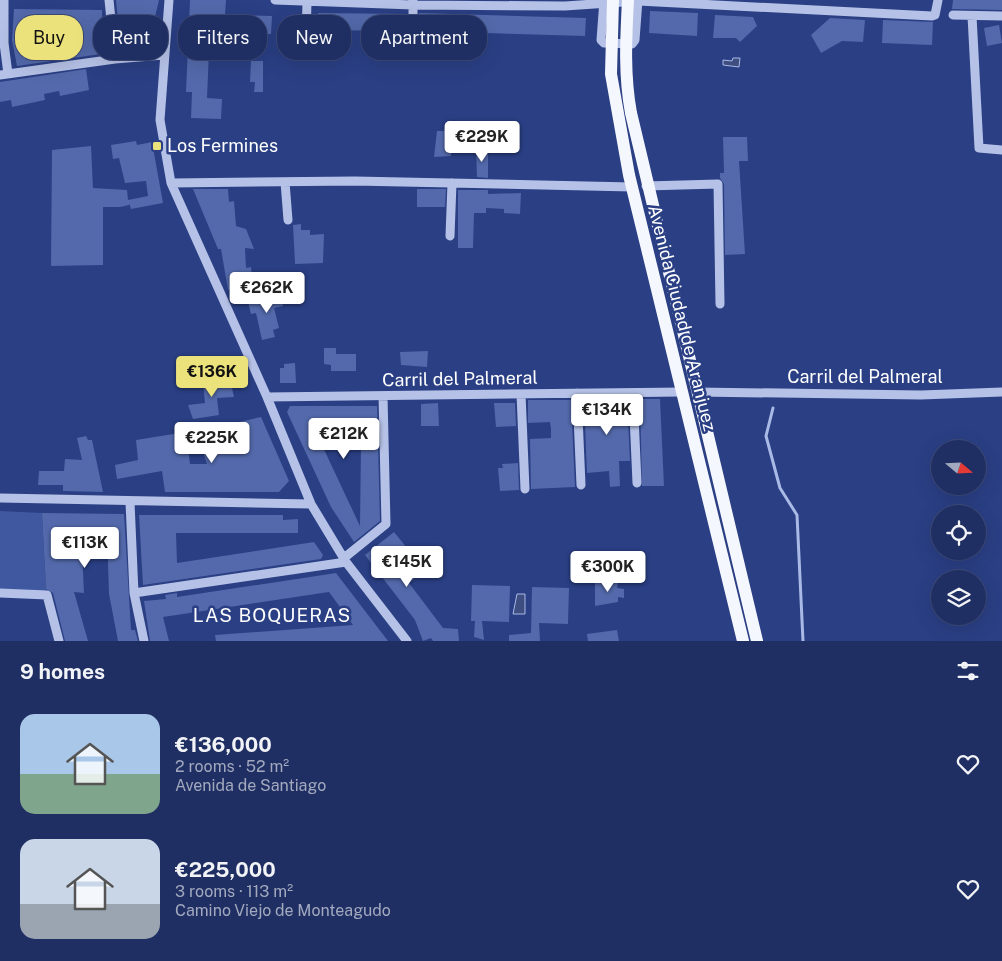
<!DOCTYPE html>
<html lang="en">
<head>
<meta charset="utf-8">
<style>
  body { margin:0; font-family:"Public Sans",sans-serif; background:#283769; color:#f1f3f6; height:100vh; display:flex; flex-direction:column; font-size:19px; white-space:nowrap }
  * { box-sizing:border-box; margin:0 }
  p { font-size:16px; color:#a2a9be }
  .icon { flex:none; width:28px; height:28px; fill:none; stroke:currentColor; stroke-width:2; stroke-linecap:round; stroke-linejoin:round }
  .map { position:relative; height:641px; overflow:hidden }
  .side { display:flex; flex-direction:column; background:#202f63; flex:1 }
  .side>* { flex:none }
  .guide { position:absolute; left:15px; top:15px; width:500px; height:45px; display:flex; gap:10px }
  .needle { width:32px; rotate:109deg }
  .controls { position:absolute; left:931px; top:440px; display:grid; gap:10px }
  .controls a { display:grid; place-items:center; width:55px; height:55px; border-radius:50%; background:#202f63; box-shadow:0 5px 20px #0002,0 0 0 1px #3d4a78; font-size:25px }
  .price { position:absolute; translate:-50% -42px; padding:0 11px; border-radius:5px; background:#fff; color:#222; font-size:16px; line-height:32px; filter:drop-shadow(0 1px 2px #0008) }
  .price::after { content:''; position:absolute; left:50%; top:30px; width:15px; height:11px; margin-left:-8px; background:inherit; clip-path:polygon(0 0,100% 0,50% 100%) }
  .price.on { background:#ece27c; color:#111 }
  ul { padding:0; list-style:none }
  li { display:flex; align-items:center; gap:15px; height:125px; padding:0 20px }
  li span { display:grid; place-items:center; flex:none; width:140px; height:100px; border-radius:15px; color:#555 }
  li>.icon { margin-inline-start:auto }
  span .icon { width:60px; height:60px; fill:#fffc; stroke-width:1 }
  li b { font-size:21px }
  h2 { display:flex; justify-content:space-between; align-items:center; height:60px; padding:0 20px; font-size:21px }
  .tag { padding:0 18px; border-radius:20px; background:#202f63; box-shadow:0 5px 20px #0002,0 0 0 1px #3d4a78; font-size:18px; line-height:45px }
  .tag.on { background:#ece27c; color:#111 }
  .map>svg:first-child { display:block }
  .green { fill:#3f58a0 }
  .water { fill:#3e4e80; stroke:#a9bae6 }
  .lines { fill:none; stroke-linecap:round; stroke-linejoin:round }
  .stream { stroke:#a9bae6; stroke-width:3 }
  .building { fill:#5369ab; fill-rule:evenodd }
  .minor { stroke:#b5c1e6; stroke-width:9 }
  .major { stroke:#f5f7fe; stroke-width:12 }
  .poi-dot { fill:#ece27c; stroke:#2a3f84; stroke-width:2 }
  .labels { text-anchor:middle; stroke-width:5; stroke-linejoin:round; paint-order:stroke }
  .poi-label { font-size:18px; fill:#fff; stroke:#2a3f84; text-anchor:start }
  .street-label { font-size:18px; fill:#fff; stroke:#2a3f84 }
  .neighbourhood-label { font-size:19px; letter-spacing:1px; fill:#fff; stroke:#2a3f84 }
</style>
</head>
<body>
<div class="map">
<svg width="1002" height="641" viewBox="0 0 1002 641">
  <rect width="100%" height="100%" fill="#2a3f84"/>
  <path class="green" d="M 0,511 L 42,513 L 46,591 L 0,593 Z"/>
  <path class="water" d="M 733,58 L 740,58 L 739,67 L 723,65 L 723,60 L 732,61 Z
    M 517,594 L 525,594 L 525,614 L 513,614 Z"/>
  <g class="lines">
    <path class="stream" d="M 773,408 L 766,436 L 780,488 L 797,515 L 803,641"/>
  </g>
  <path class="building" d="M 116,0 L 159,0 L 155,17 L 156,49 L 121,52 Z
    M 190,0 L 226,0 L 225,15 L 272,16 L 271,34 L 224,33 L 222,52 L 209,51 L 207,98 L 222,99 L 221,119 L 191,118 L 192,92 L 186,92 Z
    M 953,0 L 1002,0 L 1002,10 L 952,9 Z
    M 14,9 L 102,10 L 102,45 L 107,38 L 108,53 L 17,66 L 12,40 ZM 47,25 L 74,26 L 74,40 L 32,47 L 28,27 Z
    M 650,11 L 698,13 L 697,36 L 649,33 Z
    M 318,13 L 407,14 L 407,31 L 318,30 Z
    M 419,13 L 586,18 L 585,36 L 419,31 Z
    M 715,15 L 753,17 L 757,26 L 740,42 L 736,38 L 713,38 Z
    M 830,18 L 865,20 L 863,42 L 842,41 L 821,53 L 811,35 Z
    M 883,20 L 933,22 L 932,45 L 882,43 Z
    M 999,25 L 1002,43 L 987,46 L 984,28 Z
    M 251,61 L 263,61 L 263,92 L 254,92 L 255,82 L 250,82 Z
    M 86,69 L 89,90 L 60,96 L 59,91 L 44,94 L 45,100 L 12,107 L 11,100 L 0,102 L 0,82 Z
    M 444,129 L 453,129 L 451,156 L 434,157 L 437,131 L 444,131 Z
    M 723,137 L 747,137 L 748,161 L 739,161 L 745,254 L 725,255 L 724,184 L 720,178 L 720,173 L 724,173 Z
    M 136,141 L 137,145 L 152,142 L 163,203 L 131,209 L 129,203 L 129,205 L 120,207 L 103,207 L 103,265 L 51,266 L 52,150 L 91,146 L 93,188 L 127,190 L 128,200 L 148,196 L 146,181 L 125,183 L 119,158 L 113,159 L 111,145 Z
    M 476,149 L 488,149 L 488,178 L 477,177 Z
    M 193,189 L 228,189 L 229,202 L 234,201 L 236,226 L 246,229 L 254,249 L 245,248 L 246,268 L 251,267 L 253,284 L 235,285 L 235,289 L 228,290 L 221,249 L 218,249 Z
    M 417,189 L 446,189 L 445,207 L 417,207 Z
    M 458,190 L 488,190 L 488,194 L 521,193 L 520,214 L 504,213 L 504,209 L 486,208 L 486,213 L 474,213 L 473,248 L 458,248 Z
    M 301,224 L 301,230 L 310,230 L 310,235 L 324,234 L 323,263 L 295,264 L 293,225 Z
    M 280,291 L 283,306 L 274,308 L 279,328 L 273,330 L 275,337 L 262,340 L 256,313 L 251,314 L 248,302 L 260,299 L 261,302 Z
    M 324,348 L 336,348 L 336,354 L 356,354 L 356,371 L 331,371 L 331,365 L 324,364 Z
    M 428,351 L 427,367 L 401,365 L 400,352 Z
    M 295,363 L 296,383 L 280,383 L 280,368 L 284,368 L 284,364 Z
    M 205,365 L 207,376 L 187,387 L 182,371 L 184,367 Z
    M 230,379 L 234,397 L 217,398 L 219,415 L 193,419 L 188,405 L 205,403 L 203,381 Z
    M 584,399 L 627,399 L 630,461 L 619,461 L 620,486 L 610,487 L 609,471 L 587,473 Z
    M 640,399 L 660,399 L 664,486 L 642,486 Z
    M 528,400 L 571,400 L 575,487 L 531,489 L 530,439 L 551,438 L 551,429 L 550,422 L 528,423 Z
    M 438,403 L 439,426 L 421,426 L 421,404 Z
    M 494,403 L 515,403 L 516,426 L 496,427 Z
    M 290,406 L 377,406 L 380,521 L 354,542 L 331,507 L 287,412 ZM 349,441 L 349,444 L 361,443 L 360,526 L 321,443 Z
    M 261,417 L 289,481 L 279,492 L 165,492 L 162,471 L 117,479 L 115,465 L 138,460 L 136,440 L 186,432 L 190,464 L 207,464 L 203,452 L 243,451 L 234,429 L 241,426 L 239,422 Z
    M 86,436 L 88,440 L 92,440 L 103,492 L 63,491 L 63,485 L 38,485 L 39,471 L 64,471 L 65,459 L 82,460 L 77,438 Z
    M 518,463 L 519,490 L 500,491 L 498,468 L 503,468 L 502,464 Z
    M 42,513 L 124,514 L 131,630 L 135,630 L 138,641 L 118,641 L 109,594 L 107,532 L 81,532 L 84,593 L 74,592 L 88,641 L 65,641 L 53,593 L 46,589 Z
    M 139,515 L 283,515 L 283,520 L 298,519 L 298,533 L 176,533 L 177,563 L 314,542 L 323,555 L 321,559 L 143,585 Z
    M 394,532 L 411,553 L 402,560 L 415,578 L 409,583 L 443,628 L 458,629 L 459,641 L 433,641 L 431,638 L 423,641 L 415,620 L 365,555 Z
    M 336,573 L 388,641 L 216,641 L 215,635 L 353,625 L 329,592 L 163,617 L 169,641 L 150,641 L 144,601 L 166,599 L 165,595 L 177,593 L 177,597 Z
    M 595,582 L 618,582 L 617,588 L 624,589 L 624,598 L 618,597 L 618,602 L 595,606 Z
    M 472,585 L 510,586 L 509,622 L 482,621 L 484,640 L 474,637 L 475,621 L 471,621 Z
    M 532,587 L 569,588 L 568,624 L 539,623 L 540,641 L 509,641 L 509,635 L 531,633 Z
    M 617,630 L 619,641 L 588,641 L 587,634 Z"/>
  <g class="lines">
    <path class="minor" d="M 4,0 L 4,43 L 8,74
      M 109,0 L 115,59
      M 169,0 L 160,120 L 171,183 L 267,397 L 311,504 L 346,562 L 407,641
      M 275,0 L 413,5 L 565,6 L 638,1 L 932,16 L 935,15 L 938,0
      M 413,0 L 413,43
      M 604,0 L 601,40 L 604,43 L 632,44 L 635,40 L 638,0
      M 953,15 L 1002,16
      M 972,16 L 979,148 L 1002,150
      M 306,45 L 307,0
      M 0,75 L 115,59 L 163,55
      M 285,182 L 288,220
      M 171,183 L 355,181 L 632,187
      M 646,186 L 718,184 L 720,304
      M 450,236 L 452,183
      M 697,392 L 921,395 L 1002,392
      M 577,393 L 581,485
      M 633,393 L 637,483
      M 521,394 L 525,489
      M 267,397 L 682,392
      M 0,498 L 311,504
      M 130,502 L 134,593 L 144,641
      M 344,558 L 386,524 L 383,396
      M 0,593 L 47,595 L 59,641
      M 134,593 L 346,562"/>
    <path class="major" d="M 613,0 L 611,74 L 629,175 L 743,641
      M 628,0 C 626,39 624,75 631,113 L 757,641"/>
  </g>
  <rect class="poi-dot" x="152" y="141" width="10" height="10" rx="2.5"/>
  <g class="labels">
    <g class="poi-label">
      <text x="167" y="152">Los Fermines</text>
    </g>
    <g class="street-label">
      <text transform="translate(682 318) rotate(76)" y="6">Avenida Ciudad de Aranjuez</text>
      <text x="865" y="383">Carril del Palmeral</text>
      <text transform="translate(460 379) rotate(-1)" y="6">Carril del Palmeral</text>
    </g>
    <g class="neighbourhood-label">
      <text x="272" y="622">LAS BOQUERAS</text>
    </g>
  </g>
</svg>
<div class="controls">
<a><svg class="needle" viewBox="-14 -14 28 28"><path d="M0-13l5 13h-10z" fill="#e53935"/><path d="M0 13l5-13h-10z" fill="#a2a9be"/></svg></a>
<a><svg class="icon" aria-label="locate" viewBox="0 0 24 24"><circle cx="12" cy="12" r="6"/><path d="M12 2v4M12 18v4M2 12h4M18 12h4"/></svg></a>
<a><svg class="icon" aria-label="layers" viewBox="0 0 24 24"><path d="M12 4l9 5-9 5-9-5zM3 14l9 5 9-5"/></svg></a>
</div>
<b class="price" style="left:482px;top:163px">€229K</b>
<b class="price" style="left:267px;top:314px">€262K</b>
<b class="price on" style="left:212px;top:398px">€136K</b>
<b class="price" style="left:607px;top:436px">€134K</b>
<b class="price" style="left:344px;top:460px">€212K</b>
<b class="price" style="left:212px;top:464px">€225K</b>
<b class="price" style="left:85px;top:569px">€113K</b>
<b class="price" style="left:407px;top:588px">€145K</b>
<b class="price" style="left:608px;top:593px">€300K</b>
<div class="guide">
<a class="tag on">Buy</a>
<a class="tag">Rent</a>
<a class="tag">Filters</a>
<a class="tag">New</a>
<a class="tag">Apartment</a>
</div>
</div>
<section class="side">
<h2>9 homes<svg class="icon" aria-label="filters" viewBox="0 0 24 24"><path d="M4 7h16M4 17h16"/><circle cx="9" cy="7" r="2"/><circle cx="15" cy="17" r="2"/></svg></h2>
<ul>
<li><span style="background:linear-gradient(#a9c7e8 60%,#7fa58c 0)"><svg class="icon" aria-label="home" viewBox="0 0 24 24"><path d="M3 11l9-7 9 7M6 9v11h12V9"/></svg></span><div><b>€136,000</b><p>2 rooms · 52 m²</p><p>Avenida de Santiago</p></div><svg class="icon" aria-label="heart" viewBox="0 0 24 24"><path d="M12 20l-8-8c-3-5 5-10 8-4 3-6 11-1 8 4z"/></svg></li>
<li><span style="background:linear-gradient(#c9d6e8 65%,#9aa5b1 0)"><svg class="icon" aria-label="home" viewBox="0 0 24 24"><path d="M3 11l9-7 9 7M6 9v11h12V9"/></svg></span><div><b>€225,000</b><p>3 rooms · 113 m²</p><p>Camino Viejo de Monteagudo</p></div><svg class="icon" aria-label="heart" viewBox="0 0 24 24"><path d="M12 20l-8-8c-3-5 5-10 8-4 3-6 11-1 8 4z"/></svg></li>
</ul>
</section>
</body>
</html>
